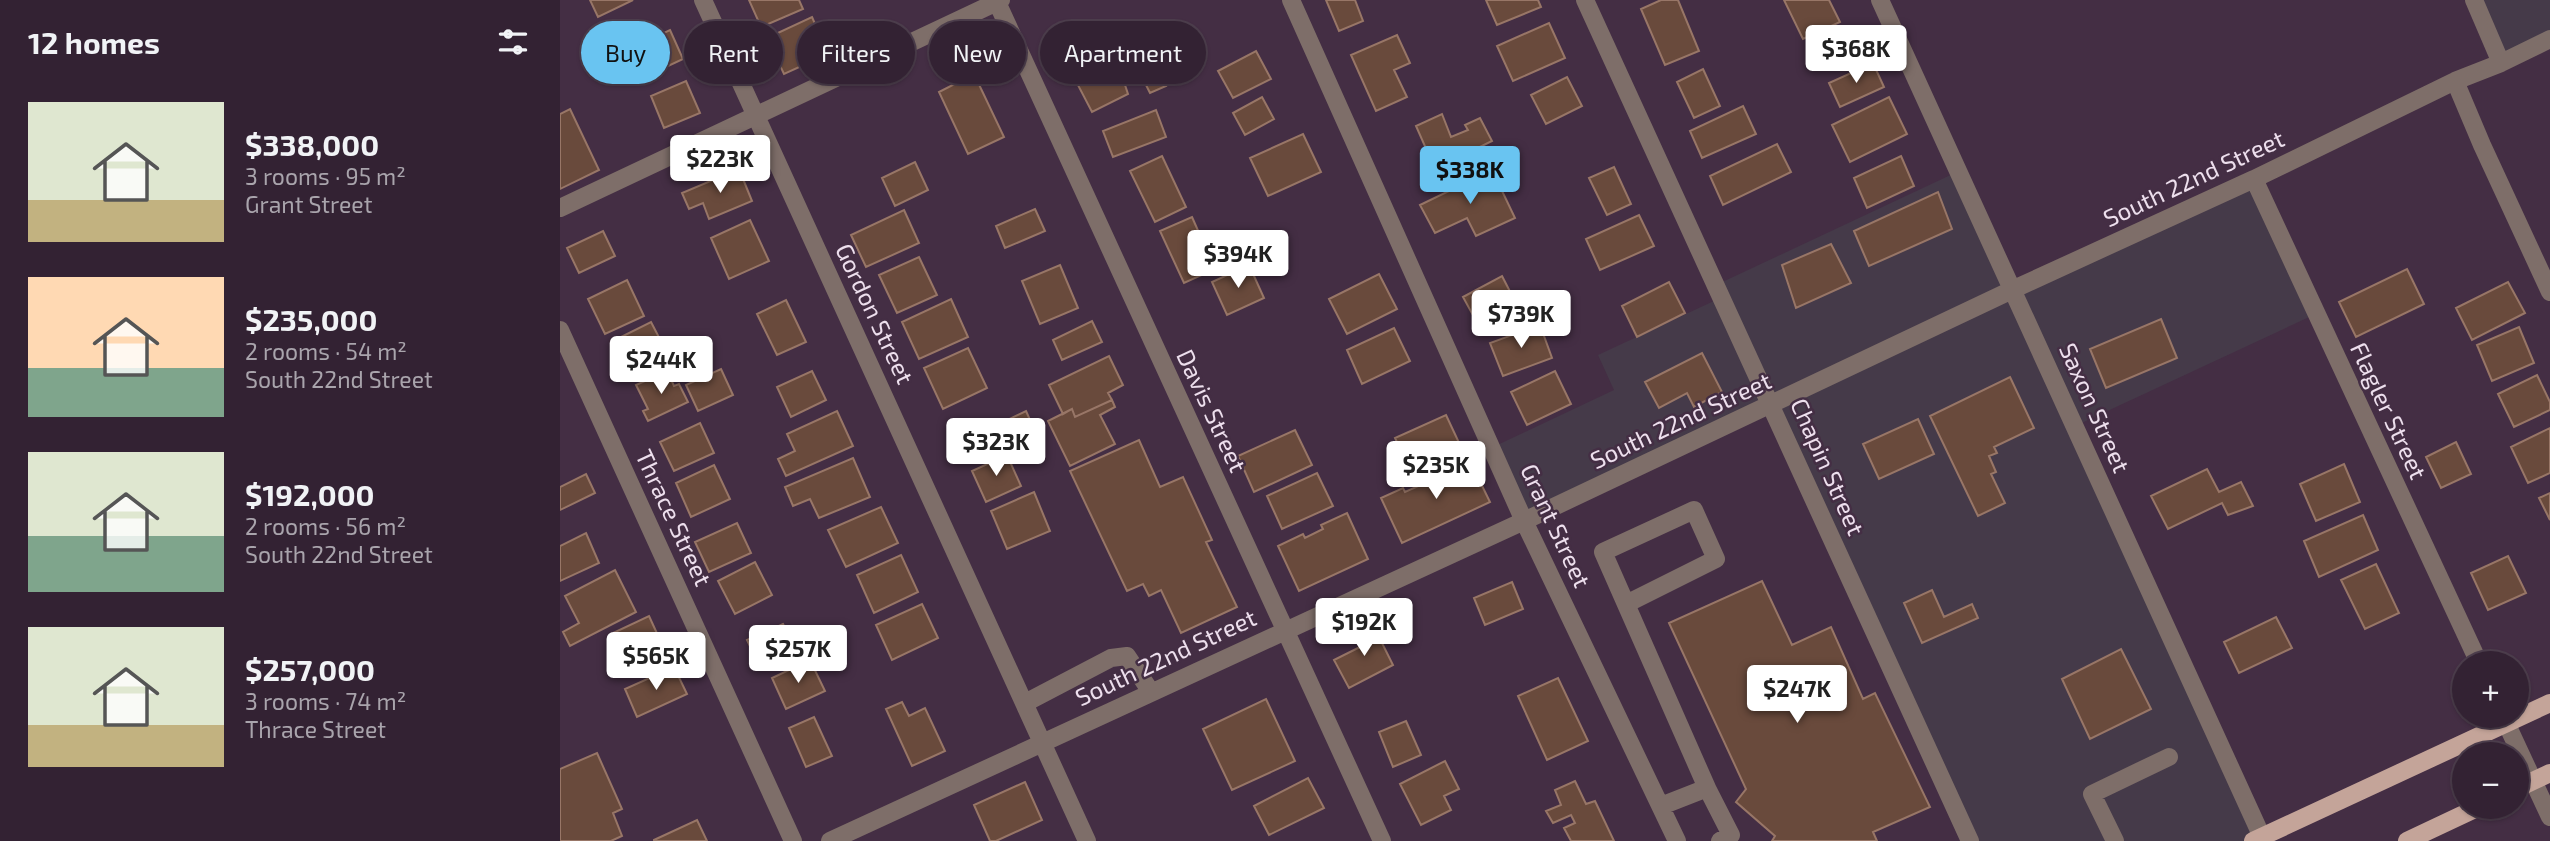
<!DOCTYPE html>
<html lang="en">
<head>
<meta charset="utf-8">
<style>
  body { margin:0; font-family:"Exo 2",sans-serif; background:#3e2f3f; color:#f1f3f6; height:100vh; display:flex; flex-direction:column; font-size:26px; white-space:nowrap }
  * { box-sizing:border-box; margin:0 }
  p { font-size:23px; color:#a9a4ac }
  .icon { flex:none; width:38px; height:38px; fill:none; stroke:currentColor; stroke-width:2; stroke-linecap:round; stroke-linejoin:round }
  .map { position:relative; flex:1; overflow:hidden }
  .drawer { display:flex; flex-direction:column; background:#323; width:560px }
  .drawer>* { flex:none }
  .hud { position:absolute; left:21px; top:21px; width:665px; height:63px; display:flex; gap:14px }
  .controls { position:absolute; left:1892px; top:651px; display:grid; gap:14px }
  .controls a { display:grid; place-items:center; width:77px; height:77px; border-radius:50%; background:#323; box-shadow:0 2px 5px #0004,0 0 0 2px #4e3f4e; font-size:35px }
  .price { position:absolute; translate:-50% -60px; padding:0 16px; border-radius:7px; background:#fff; color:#222; font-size:23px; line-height:46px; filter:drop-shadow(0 2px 4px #0008) }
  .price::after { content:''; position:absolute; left:50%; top:42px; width:21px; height:16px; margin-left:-10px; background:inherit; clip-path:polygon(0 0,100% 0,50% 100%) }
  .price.active { background:#69c4f1; color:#111 }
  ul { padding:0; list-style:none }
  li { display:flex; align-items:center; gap:21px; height:175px; padding:0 28px }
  li span { display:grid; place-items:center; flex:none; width:196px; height:140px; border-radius:0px; color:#555 }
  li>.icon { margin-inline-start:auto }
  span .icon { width:84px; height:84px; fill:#fffc; stroke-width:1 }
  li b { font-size:30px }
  h2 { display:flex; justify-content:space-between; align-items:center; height:84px; padding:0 28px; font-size:30px }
  .chip { padding:0 24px; border-radius:32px; background:#323; box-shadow:0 2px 5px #0004,0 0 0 2px #4e3f4e; font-size:24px; line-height:63px }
  .chip.active { background:#69c4f1; color:#111 }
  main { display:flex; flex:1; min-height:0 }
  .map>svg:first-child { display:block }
  .commercial { fill:#453a49 }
  .building { fill:#694a3c; stroke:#987667; stroke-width:2 }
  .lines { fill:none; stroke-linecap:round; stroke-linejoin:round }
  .minor { stroke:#7e6e69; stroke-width:18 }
  .major { stroke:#c4a499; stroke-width:18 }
  .labels { text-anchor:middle; stroke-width:5; stroke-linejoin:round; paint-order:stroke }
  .street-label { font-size:24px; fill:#eddfed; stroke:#442e44 }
</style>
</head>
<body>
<main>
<section class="drawer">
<h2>12 homes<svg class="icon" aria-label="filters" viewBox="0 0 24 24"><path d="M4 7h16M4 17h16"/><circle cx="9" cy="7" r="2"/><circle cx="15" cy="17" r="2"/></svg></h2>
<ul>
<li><span style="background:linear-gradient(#dfe7d0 70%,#c2b280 0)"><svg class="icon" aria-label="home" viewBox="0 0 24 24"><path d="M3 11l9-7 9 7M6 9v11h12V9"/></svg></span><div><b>$338,000</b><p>3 rooms · 95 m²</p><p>Grant Street</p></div></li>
<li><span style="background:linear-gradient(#ffd9b3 65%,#7fa58c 0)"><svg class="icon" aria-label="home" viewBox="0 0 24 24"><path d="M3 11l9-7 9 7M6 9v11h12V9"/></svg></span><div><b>$235,000</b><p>2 rooms · 54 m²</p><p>South 22nd Street</p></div></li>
<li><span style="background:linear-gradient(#dfe7d0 60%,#7fa58c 0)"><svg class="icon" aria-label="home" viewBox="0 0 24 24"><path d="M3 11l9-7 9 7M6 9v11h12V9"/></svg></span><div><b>$192,000</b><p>2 rooms · 56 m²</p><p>South 22nd Street</p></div></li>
<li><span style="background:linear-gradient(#dfe7d0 70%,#c2b280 0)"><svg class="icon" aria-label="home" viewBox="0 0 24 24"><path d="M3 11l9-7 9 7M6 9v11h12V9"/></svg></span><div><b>$257,000</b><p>3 rooms · 74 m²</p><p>Thrace Street</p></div></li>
</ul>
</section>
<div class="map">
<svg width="1990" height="841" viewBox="0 0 1990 841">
  <rect width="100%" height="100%" fill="#442e44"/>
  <path class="commercial" d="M 1910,0 L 1990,0 L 1990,43 L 1943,66 Z
    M 1397,172 L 1452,288 L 1700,176 L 1760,312 L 1513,427 L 1685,806 L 1693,841 L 1400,841 L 1156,285 Z
    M 1156,300 L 1206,406 L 964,519 L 931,448 L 1054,390 L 1038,355 Z"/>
  <path class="building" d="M 30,0 L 73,0 L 38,17 Z
    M 189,0 L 239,0 L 243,9 L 201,27 Z
    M 766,0 L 795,0 L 803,21 L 779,31 Z
    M 926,0 L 978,0 L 981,7 L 937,25 Z
    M 1101,0 L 1118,0 L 1139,51 L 1105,65 L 1081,9 Z
    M 1224,0 L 1269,0 L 1280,22 L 1243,39 Z
    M 252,17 L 268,54 L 224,74 L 207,38 Z
    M 989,23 L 1005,58 L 953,81 L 937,46 Z
    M 582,26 L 600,63 L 596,65 L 606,86 L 590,93 L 580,73 L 564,82 L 568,94 L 532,112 L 507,64 Z
    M 110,30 L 123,59 L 72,83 L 59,54 Z
    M 837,35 L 850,63 L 834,70 L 847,97 L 816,111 L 791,55 Z
    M 696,51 L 711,79 L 673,98 L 658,71 Z
    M 1313,63 L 1324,87 L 1280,107 L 1269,83 Z
    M 1143,69 L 1160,106 L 1134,118 L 1117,82 Z
    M 414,74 L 444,137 L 408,154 L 379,92 Z
    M 1007,77 L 1022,106 L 986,124 L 971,95 Z
    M 126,81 L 140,113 L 104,128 L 91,96 Z
    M 702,97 L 714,119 L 685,135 L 673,113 Z
    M 1329,97 L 1347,134 L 1290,162 L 1272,125 Z
    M 1183,106 L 1196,134 L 1142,158 L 1130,131 Z
    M 10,109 L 39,170 L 0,189 L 0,114 Z
    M 596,110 L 606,137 L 553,157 L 543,131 Z
    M 882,114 L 891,137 L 908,130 L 905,125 L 920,118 L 932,141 L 875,169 L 856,126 Z
    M 743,134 L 761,172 L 708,196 L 690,158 Z
    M 1217,144 L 1231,172 L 1163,205 L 1150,176 Z
    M 602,156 L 626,207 L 595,222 L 570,171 Z
    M 1341,156 L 1354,186 L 1307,208 L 1294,178 Z
    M 355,162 L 368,190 L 335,206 L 322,178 Z
    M 1054,167 L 1071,204 L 1047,215 L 1029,178 Z
    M 179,169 L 192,201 L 149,219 L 143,203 L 129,209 L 122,193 Z
    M 932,170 L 955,218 L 916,236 L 907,218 L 875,233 L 860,205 Z
    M 1378,192 L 1392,229 L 1309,266 L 1294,231 Z
    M 475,209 L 485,231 L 445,248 L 436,226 Z
    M 344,210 L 359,243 L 306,267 L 291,235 Z
    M 1079,215 L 1094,246 L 1040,270 L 1026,239 Z
    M 632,217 L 655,269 L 624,283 L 600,231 Z
    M 190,220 L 209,261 L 169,279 L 151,238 Z
    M 43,231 L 55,256 L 19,273 L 7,248 Z
    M 1271,244 L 1291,283 L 1236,308 L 1222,265 Z
    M 359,257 L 377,295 L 337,313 L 319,275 Z
    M 500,265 L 518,308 L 480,324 L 462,281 Z
    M 689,265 L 704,298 L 667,315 L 652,282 Z
    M 1847,269 L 1864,304 L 1796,337 L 1779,302 Z
    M 819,274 L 837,309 L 787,334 L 769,299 Z
    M 942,276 L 958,307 L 920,328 L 903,297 Z
    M 67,280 L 84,316 L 45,334 L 28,299 Z
    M 1109,282 L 1125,313 L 1077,337 L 1062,306 Z
    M 1948,282 L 1965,313 L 1912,340 L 1896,308 Z
    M 391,299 L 408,337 L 359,359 L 342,322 Z
    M 226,300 L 246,342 L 217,355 L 197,314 Z
    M 1601,319 L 1617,358 L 1546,388 L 1530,349 Z
    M 532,321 L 542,342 L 502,360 L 493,340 Z
    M 91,322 L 104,347 L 64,367 L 51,342 Z
    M 980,325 L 992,358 L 943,376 L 930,343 Z
    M 1959,327 L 1974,363 L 1932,381 L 1917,345 Z
    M 834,328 L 850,361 L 802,384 L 787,350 Z
    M 408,348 L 427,388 L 383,409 L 364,368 Z
    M 1142,353 L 1162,392 L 1134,407 L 1127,393 L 1099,408 L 1085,382 Z
    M 549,356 L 563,385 L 548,393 L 552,400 L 515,417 L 512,409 L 503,414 L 489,385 Z
    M 161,369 L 173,395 L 138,411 L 126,385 Z
    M 107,371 L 114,386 L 119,384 L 128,402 L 88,421 L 83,411 L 88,409 L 76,385 Z
    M 252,371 L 266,400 L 231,417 L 217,387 Z
    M 995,371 L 1011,404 L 967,425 L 951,392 Z
    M 1977,375 L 1990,402 L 1990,410 L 1954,427 L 1938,394 Z
    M 1450,377 L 1474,428 L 1434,447 L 1437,453 L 1429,456 L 1436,472 L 1431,474 L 1445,503 L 1418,516 L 1370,416 Z
    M 552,400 L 555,407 L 540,415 L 555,444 L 510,466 L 488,421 L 512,409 L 515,417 Z
    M 277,411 L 293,446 L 226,476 L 218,459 L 235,451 L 227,434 Z
    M 466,411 L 479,440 L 445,455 L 444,452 L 429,459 L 420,439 L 435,432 L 433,427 Z
    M 886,415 L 901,447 L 850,470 L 835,438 Z
    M 1358,419 L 1374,454 L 1319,479 L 1303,444 Z
    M 140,423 L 154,453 L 114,471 L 100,442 Z
    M 1990,428 L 1990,473 L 1968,483 L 1951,447 Z
    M 735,430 L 752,465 L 694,492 L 678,456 Z
    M 579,440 L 600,487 L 623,477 L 652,540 L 646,542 L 677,607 L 621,633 L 601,590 L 589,596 L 583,584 L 567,591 L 510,471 Z
    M 1896,442 L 1911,474 L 1881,488 L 1866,457 Z
    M 447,455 L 461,486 L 426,502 L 412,471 Z
    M 908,457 L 930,502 L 842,543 L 821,498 L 843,488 L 845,492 L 888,473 L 885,468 Z
    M 293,458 L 310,497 L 259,518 L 250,499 L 233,506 L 225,487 Z
    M 1784,464 L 1800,502 L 1756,521 L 1740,484 Z
    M 154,465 L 170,499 L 131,517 L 116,483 Z
    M 1647,469 L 1659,492 L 1681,482 L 1693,506 L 1668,515 L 1662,503 L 1608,529 L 1591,496 Z
    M 757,473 L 773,506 L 722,529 L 707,496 Z
    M 26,474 L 35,493 L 0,510 L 0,487 Z
    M 474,492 L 490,531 L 447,549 L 431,511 Z
    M 1990,493 L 1990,520 L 1979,498 Z
    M 321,507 L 338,543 L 286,567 L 268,530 Z
    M 787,513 L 808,559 L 739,591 L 718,546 L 743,534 L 745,538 L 763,529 L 761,525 Z
    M 1803,515 L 1818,550 L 1759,577 L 1744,541 Z
    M 177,523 L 191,553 L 149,572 L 135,542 Z
    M 26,533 L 39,563 L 0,581 L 0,546 Z
    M 341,555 L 358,592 L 314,613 L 297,575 Z
    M 1948,556 L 1966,593 L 1928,610 L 1911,573 Z
    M 195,562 L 212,595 L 175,614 L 158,581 Z
    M 1816,564 L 1839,613 L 1805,629 L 1781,580 Z
    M 55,570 L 76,612 L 10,646 L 3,632 L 19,623 L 5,596 Z
    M 1202,581 L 1232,645 L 1271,627 L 1303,699 L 1315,693 L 1370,807 L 1313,832 L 1317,841 L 1212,841 L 1215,836 L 1176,802 L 1186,789 L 1109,623 Z
    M 952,582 L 963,609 L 925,625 L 914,598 Z
    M 1372,590 L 1384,617 L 1412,604 L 1418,618 L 1362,643 L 1344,603 Z
    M 362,604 L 378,638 L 332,660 L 316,625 Z
    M 89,616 L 106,653 L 68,670 L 51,634 Z
    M 1716,617 L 1732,648 L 1679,673 L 1664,642 Z
    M 812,623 L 833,665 L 789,688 L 774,660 L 804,645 L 797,631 Z
    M 223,624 L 235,648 L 199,665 L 187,640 Z
    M 1561,649 L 1591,709 L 1530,739 L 1502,679 Z
    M 250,660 L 265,691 L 226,709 L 212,678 Z
    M 114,667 L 127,694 L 77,717 L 65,689 Z
    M 998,678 L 1028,741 L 987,760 L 958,696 Z
    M 706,699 L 735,761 L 672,790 L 643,729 Z
    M 342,702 L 349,716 L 365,708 L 385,751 L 352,766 L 326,709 Z
    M 254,717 L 272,756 L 246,767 L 229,728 Z
    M 846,721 L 861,755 L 833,767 L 819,732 Z
    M 37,753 L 62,809 L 53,813 L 62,836 L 51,841 L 0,841 L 0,769 Z
    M 885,761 L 899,789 L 884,796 L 891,810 L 861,825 L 840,784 Z
    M 748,778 L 764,808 L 709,835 L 694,806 Z
    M 1015,781 L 1026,804 L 1035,801 L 1054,841 L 1011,841 L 1004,828 L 1015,823 L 1011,815 L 993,823 L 986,811 L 1001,805 L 995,790 Z
    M 465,782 L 482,820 L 436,841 L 430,841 L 414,805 Z
    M 137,820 L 147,841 L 94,841 L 94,840 Z"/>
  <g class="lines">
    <path class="minor" d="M 143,0 L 527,841
      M 436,0 L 822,841
      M 731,0 L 964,521 L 1117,841
      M 1025,0 L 1410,841
      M 1320,0 L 1702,837
      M 1914,0 L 1941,63
      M 1895,81 L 1922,145 L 1990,292
      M 1694,179 L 1919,663
      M 0,208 L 441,0
      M 0,330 L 233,841
      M 1066,604 L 1156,559 L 1134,510 L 1043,552 L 1147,788
      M 465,703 L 551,658 L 567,656 L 591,692
      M 1943,716 L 1990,817
      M 1101,806 L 1147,788 L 1171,835 L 1160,841
      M 270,841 L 964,521 L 1454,289 L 1694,179 L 1895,81 L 1941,63 L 1990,39
      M 1555,841 L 1532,794 L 1609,757"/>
    <path class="major" d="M 1956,789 L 1990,773
      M 1693,841 L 1990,703
      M 1847,841 L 1919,807"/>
  </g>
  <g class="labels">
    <g class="street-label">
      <text transform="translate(1634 179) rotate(-25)" y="8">South 22nd Street</text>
      <text transform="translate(314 314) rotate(65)" y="8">Gordon Street</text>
      <text transform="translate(1534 408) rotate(66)" y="8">Saxon Street</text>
      <text transform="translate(651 411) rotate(65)" y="8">Davis Street</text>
      <text transform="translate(1828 411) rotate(65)" y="8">Flagler Street</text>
      <text transform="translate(1121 421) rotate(-25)" y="8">South 22nd Street</text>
      <text transform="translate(1267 467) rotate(66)" y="8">Chapin Street</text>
      <text transform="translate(113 518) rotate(65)" y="8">Thrace Street</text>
      <text transform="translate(995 526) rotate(65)" y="8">Grant Street</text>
      <text transform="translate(606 658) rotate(-25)" y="8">South 22nd Street</text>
    </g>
  </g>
</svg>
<div class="controls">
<a>+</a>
<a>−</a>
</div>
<b class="price" style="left:1296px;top:85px">$368K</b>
<b class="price" style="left:160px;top:195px">$223K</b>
<b class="price active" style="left:910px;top:206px">$338K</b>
<b class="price" style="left:678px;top:290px">$394K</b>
<b class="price" style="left:961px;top:350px">$739K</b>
<b class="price" style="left:101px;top:396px">$244K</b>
<b class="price" style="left:436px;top:478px">$323K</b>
<b class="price" style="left:876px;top:501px">$235K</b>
<b class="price" style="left:804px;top:658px">$192K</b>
<b class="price" style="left:238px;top:685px">$257K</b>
<b class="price" style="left:96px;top:692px">$565K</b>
<b class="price" style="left:1237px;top:725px">$247K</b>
<div class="hud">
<a class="chip active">Buy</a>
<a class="chip">Rent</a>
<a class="chip">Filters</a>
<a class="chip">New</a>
<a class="chip">Apartment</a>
</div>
</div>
</main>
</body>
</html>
